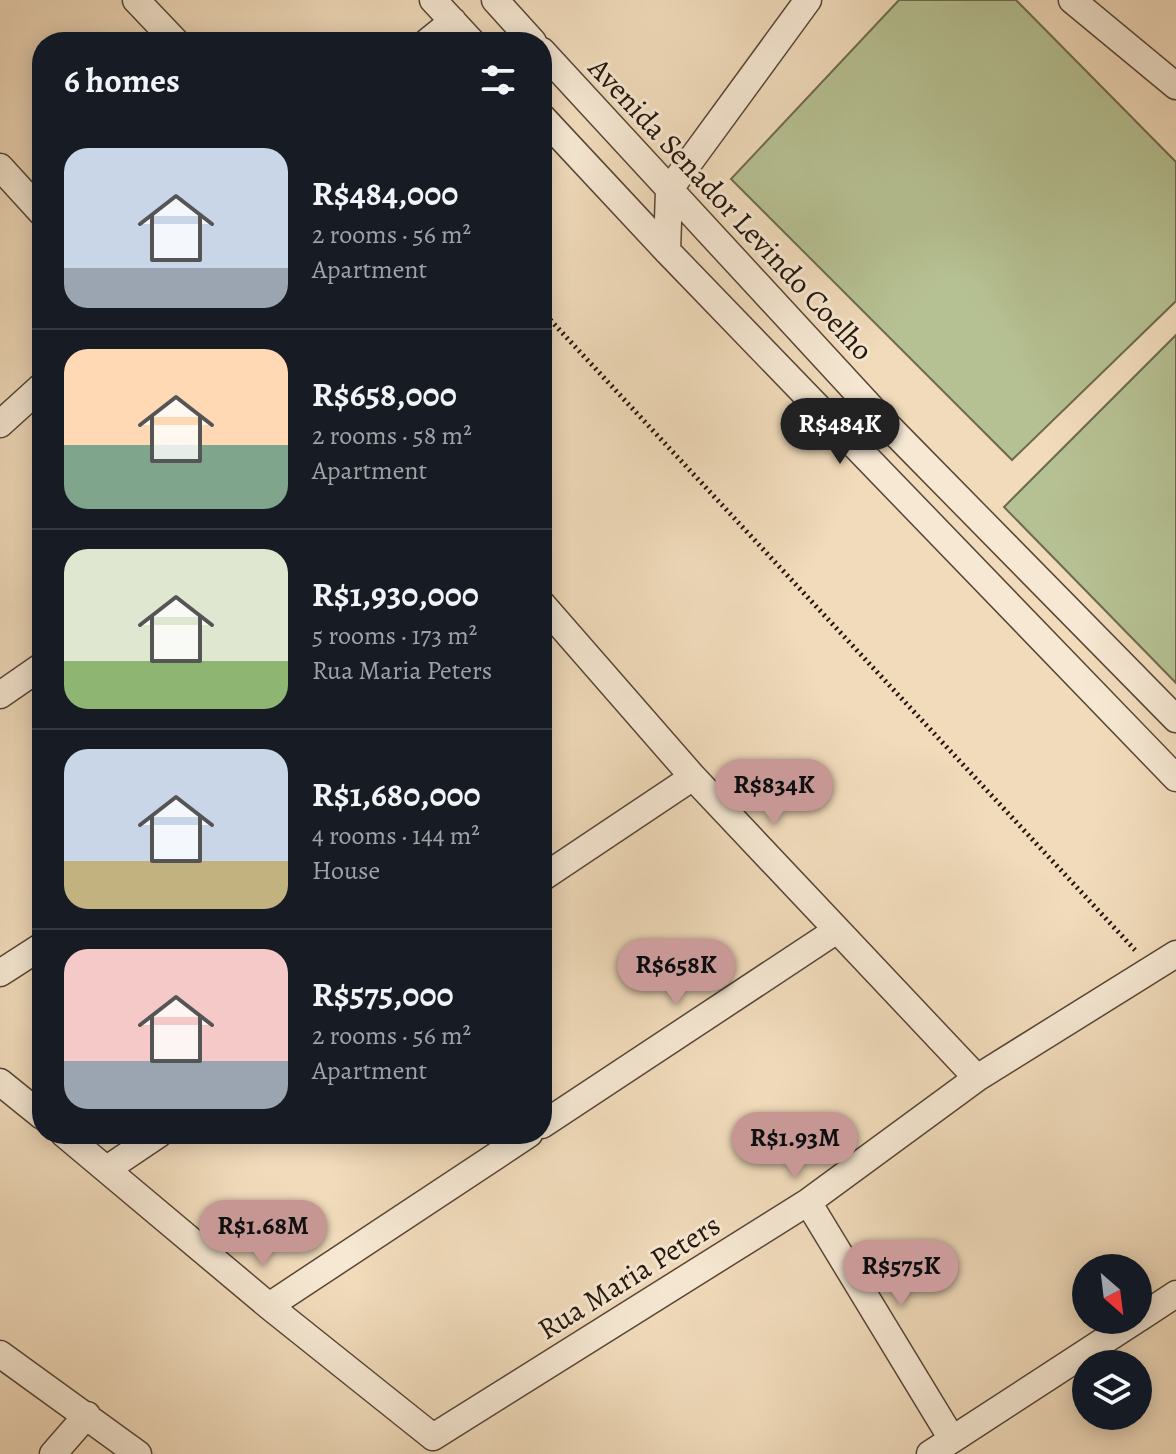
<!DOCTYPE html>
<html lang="en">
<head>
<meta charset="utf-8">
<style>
  body { margin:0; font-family:Alegreya,serif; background:#20242c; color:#f1f3f6; height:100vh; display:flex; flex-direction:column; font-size:30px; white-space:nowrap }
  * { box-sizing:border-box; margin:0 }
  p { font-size:26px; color:#9ea1a6 }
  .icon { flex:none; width:44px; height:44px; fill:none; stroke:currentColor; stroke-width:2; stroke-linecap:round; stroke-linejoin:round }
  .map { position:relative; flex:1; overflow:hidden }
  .side { position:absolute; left:32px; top:32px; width:520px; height:1112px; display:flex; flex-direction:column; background:#171b24; border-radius:32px; box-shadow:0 4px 20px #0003 }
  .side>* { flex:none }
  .needle { width:52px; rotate:152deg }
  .tools { position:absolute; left:1072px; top:1254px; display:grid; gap:16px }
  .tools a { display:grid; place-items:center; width:80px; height:80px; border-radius:50%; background:#171b24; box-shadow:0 4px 20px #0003; font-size:40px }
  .price { position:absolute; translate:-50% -68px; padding:0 18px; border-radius:28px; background:#c59692; color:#111; font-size:26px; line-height:52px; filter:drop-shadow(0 2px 4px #0008) }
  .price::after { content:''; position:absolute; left:50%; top:48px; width:24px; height:18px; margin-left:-12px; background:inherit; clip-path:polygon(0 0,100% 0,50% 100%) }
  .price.on { background:#222; color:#fff }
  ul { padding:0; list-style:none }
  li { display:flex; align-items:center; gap:24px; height:200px; padding:0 32px }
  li+li { border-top:2px solid #363941 }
  li span { display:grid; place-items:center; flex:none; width:224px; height:160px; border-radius:24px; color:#555 }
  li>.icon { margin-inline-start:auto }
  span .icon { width:96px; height:96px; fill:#fffc; stroke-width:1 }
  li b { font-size:34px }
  h2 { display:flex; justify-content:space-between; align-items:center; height:96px; padding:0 32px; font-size:34px }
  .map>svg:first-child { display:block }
  .green { fill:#b6c193; stroke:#6d6b4f; stroke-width:2 }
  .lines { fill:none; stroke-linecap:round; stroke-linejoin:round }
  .minor-casing { stroke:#574637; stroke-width:29 }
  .path { stroke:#24150b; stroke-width:5; stroke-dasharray:2 4; stroke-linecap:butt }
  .minor { stroke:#f6e8d3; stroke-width:26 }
  .labels { text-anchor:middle; stroke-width:6; stroke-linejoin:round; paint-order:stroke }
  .street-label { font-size:30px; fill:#24150b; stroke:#f6e8d3 }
</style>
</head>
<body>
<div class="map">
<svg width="1176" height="1454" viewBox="0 0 1176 1454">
  <rect width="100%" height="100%" fill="#f1dbbb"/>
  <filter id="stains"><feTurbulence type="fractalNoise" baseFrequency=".0025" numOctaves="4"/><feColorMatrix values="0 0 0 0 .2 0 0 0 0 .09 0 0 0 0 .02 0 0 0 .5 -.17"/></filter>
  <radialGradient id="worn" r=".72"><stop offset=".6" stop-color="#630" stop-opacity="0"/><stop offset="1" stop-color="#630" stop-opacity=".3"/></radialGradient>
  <path class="green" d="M 899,0 L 1016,0 L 1176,162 L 1176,301 L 1012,460 L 731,179 Z
    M 1176,335 L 1176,683 L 1004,507 Z"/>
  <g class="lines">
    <defs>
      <path id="minor" d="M 136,0 L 176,42
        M 433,0 L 472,42
        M 495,0 L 533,42
        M 1072,0 L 1176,86
        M 427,42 L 453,21
        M 542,51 L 888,426 L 1176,719
        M 542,117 L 667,251 L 1176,778
        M 0,167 L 42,213
        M 667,251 L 669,190 L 808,0
        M 0,424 L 42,386
        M 542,604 L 693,777 L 977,1078
        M 0,695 L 42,666
        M 542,878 L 693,777
        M 0,973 L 42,946
        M 0,1082 L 42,1116
        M 542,1125 L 837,930
        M 64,1134 L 269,1306 L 433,1437
        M 107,1169 L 159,1134
        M 808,1202 L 952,1439
        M 269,1306 L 529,1134
        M 1138,1319 L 1176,1294
        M 0,1354 L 138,1454
        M 433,1437 L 808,1202 L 977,1078 L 1176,954
        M 53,1454 L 87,1415
        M 930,1454 L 1136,1320"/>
    </defs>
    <use href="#minor" class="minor-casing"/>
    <path class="path" d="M 542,311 L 1135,950"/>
    <use href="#minor" class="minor"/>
  </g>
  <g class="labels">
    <g class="street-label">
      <text transform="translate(731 209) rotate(47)" y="10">Avenida Senador Levindo Coelho</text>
      <text transform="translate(629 1277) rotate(-32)" y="10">Rua Maria Peters</text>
    </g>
  </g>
  <rect width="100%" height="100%" filter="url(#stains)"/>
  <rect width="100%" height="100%" fill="url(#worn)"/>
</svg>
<div class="tools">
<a><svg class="needle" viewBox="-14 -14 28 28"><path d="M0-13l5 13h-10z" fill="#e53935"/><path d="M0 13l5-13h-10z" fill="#9ea1a6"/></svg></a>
<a><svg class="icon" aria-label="layers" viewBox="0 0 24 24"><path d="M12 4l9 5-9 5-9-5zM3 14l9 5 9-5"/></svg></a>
</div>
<b class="price on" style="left:840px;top:466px">R$484K</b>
<b class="price" style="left:774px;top:827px">R$834K</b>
<b class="price" style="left:676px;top:1007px">R$658K</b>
<b class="price" style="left:795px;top:1180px">R$1.93M</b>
<b class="price" style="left:263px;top:1268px">R$1.68M</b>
<b class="price" style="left:901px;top:1308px">R$575K</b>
<section class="side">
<h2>6 homes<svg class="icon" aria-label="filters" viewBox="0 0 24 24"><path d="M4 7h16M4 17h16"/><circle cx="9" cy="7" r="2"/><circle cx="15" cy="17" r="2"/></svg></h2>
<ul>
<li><span style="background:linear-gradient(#c9d6e8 75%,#9aa5b1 0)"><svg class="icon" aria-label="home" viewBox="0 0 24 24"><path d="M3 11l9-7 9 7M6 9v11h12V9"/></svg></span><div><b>R$484,000</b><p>2 rooms · 56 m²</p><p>Apartment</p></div></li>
<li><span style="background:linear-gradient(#ffd9b3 60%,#7fa58c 0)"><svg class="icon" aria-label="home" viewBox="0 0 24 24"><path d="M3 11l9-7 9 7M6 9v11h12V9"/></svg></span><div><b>R$658,000</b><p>2 rooms · 58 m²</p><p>Apartment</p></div></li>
<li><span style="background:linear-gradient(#dfe7d0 70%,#8fb573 0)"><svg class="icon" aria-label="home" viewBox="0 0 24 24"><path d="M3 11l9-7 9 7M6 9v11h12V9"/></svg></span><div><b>R$1,930,000</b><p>5 rooms · 173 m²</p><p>Rua Maria Peters</p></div></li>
<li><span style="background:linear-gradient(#c9d6e8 70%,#c2b280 0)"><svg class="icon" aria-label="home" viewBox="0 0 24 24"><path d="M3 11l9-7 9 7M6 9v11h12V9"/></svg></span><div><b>R$1,680,000</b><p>4 rooms · 144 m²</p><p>House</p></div></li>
<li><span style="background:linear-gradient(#f6c9c9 70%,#9aa5b1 0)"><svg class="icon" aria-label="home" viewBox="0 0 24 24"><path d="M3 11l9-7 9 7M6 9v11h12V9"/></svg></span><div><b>R$575,000</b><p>2 rooms · 56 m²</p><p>Apartment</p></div></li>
</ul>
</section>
</div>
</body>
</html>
